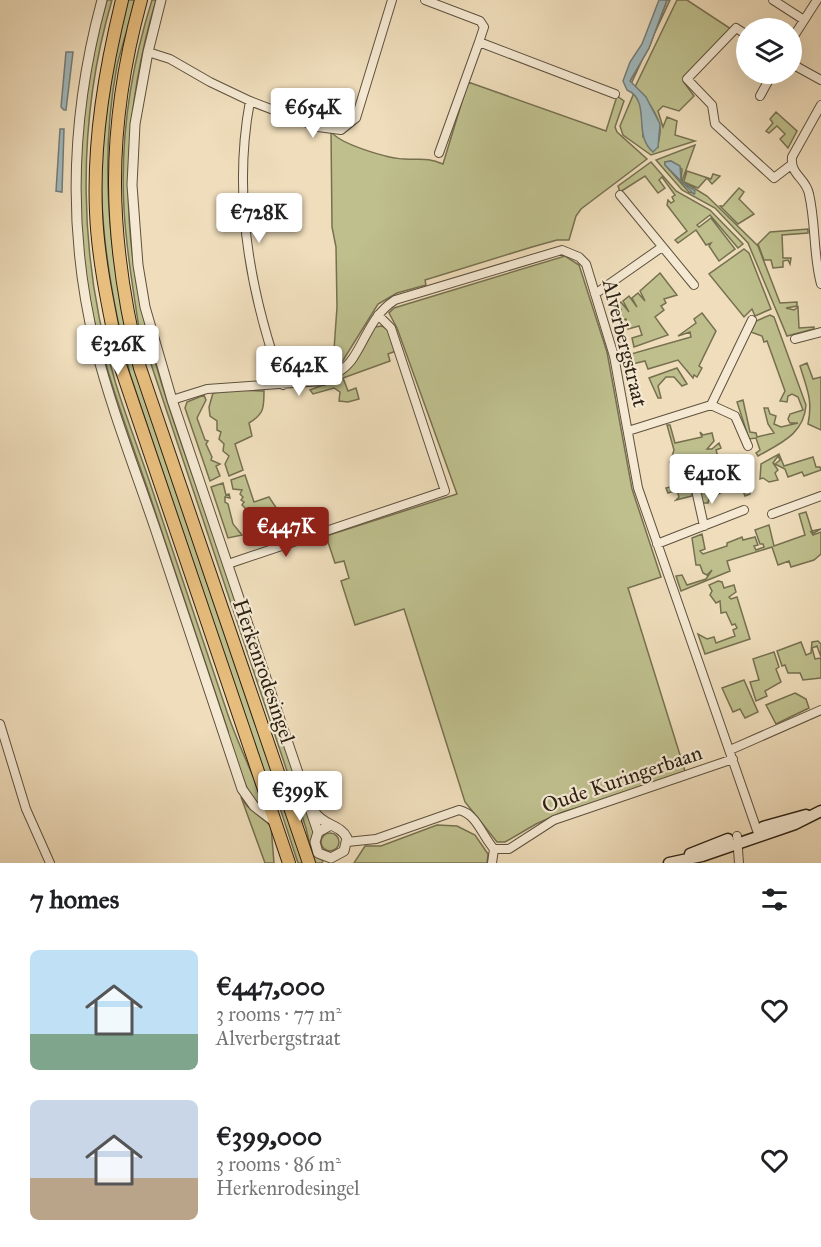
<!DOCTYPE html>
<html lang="en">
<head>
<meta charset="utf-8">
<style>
  body { margin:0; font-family:"IM FELL Great Primer",serif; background:#f6f6f6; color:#202124; height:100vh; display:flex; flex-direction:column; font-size:22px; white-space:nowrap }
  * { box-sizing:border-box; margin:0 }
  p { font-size:20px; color:#757577 }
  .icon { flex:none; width:33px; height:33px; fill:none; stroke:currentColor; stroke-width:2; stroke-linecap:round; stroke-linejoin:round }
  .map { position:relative; height:863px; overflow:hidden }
  .details { display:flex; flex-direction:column; background:#fff; flex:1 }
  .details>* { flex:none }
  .fabs { position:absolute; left:736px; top:18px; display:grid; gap:12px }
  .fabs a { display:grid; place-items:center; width:66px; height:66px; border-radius:50%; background:#fff; box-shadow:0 6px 24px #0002; font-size:30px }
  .price { position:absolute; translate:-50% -51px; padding:0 14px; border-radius:6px; background:#fff; color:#222; font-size:20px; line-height:39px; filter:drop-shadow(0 2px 3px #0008) }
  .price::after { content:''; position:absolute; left:50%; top:36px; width:18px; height:14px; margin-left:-9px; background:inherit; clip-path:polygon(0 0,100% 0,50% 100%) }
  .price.active { background:#8f2418; color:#fff }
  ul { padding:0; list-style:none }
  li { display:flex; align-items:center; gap:18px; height:150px; padding:0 30px }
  li span { display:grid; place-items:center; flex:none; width:168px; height:120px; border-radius:9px; color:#555 }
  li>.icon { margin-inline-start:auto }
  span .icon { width:72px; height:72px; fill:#fffc; stroke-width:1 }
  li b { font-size:26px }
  h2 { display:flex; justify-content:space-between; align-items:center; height:72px; padding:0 30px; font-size:26px }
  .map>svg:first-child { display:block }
  .green { fill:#bebf8d; stroke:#767050; stroke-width:1.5; fill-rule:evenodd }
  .water { fill:#a0b8bc; stroke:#727c79; stroke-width:1.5 }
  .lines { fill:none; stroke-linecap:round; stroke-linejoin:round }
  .minor-casing { stroke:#5e513e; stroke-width:10 }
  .tertiary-casing { stroke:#5e513e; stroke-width:11 }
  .secondary-casing { stroke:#2d2214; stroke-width:13 }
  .trunk-casing { stroke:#2d2214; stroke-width:14 }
  .minor { stroke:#f5e9d3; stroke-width:8 }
  .tertiary { stroke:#f5e9d3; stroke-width:9 }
  .secondary { stroke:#f5e9d3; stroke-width:10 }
  .trunk { stroke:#e8be7e; stroke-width:12 }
  .labels { text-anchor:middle; stroke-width:4.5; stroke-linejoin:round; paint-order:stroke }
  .street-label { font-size:21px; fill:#2d2214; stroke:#f5e9d3 }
</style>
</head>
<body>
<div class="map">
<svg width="821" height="863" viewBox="0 0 821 863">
  <rect width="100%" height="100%" fill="#efddbb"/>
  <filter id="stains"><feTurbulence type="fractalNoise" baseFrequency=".00333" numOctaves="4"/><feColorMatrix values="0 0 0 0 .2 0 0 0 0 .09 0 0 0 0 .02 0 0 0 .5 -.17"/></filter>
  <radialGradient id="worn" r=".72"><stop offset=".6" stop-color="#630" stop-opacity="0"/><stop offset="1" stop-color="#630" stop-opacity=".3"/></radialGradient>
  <path class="green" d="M 107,0 L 112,0 C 76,123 78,258 115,381 C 126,418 141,455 153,492 C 178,565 202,639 227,712 C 238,745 254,775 265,808 L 251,799 L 229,741 L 228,731 C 203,655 177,579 152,502 C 132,443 110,385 95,324 C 69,220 77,103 107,0 Z
    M 128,0 L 136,0 C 130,22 122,44 117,66 C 96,177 113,288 143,395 L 303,863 L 298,863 L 280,808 L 271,795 L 130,374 C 108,285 93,194 106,103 C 110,68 120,34 128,0 Z
    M 152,0 L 156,0 C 125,104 118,217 145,323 C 162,395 189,464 213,534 C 247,633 281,732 314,831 L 317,856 L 323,861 L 322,863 L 314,863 L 306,828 L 139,328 C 133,289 126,249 124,209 C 120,139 131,67 152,0 Z
    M 667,0 L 670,0 L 631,84 L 630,81 L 649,48 Z
    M 677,0 L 687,0 L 731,29 L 683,81 L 694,96 L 679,111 L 663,106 L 658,111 L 663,127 L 667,117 L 677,121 L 675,135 L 695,141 L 651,155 L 623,135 L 620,126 L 634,93 L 641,105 L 643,137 L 658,147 C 658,141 661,134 660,128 C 659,116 644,94 635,87 Z
    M 468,82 L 606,131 L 617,96 L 624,101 L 615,127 L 617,132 L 647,159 L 581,209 L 576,216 L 569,240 L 557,240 L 532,247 L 425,280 L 426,285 L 397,293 L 378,304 L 342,362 L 334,350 L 337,307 L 336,247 L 332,227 L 331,131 C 338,144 390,159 405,159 C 422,160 426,157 443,164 Z
    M 776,112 L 797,131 L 788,148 L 780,139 L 785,134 L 777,126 L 769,133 L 766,131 L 773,123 L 770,119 Z
    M 695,145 L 682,181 L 684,181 L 687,171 L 711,179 L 713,174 L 720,176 L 712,184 L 707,178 L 698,188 L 684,182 L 707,196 L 758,246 L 780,303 L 797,302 L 797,306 L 786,308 L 794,310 L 798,307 L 799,328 L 814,327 L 814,329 L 787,336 L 748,243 L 715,208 L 682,190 L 656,160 ZM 671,161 L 682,169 L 681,181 L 694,193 L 689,192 L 665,165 L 665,162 Z
    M 651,162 L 676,191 L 710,210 L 743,244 L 738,248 L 710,215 L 697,225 L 699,227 L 711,218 L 735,249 L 719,261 L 709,246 L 711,243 L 706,245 L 696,230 L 678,243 L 675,240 L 687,231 L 667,205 L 668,200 L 671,203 L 674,201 L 672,197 L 675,195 L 662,177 L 659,180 L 665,188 L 658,193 L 645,176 L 620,192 L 618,186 Z
    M 739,188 L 744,192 L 739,199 L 754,214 L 738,224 L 720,206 L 723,206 Z
    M 808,229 L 808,233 L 782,235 L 783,258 L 791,258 L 790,264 L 788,260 L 783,261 L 783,267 L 773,268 L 771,260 L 764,260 L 758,244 L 770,232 Z
    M 744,249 L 749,253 L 771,309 L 755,316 L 752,309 L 744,317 L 709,274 Z
    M 565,256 L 579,265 L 607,352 L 632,489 L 661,577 L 628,588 L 685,771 L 638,790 L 563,812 L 536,824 L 505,842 L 497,842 L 465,802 L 404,609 L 355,625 L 341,581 L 349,578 L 344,561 L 335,563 L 326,536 L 457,494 L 397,328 L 389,313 L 394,308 Z
    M 660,273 L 677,295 L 664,299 L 666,303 L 661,306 L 664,310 L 655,317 L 668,335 L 634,347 L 632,338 L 642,335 L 639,326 L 628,329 L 626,319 L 621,321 L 621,309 L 617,306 L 621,302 L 629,312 L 623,301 L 629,296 L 637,307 L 632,298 L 638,293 L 645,301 L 640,291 Z
    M 702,313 L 716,331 L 699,366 L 702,368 L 697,377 L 694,375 L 693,378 L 678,360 L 648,369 L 645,361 L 628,365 L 627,361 L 624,362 L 624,356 L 691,337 L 690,332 L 678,336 L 696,323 L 694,319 Z
    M 770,315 L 774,317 L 806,405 C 804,434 781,443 758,456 L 756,453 L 760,450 L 756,438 L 749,439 L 737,402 L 743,400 L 750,432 L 756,433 L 757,437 L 774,433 L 768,424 L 764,408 L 768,408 L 770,414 L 776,416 L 774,424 L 781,427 L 798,423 L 790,423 L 788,419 L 790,414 L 803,410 L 798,397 L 792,394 L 788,396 L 787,402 L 780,401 L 785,391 L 767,341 L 764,342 L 762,336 L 751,332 L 756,321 Z
    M 382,326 L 388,329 L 396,351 L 388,354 L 390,361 L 343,378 L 348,391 L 356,388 L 359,399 L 348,402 L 339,401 L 340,392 L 334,388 L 313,394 L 310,390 C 349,377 356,361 375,327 Z
    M 807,363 L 813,379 L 821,377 L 821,430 L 808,424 C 813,400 807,389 800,366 Z
    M 677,368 L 687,384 L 682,386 L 674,377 L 666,377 L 658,386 L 661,398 L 658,398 L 649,378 Z
    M 236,390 L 264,391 C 264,408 264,414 249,423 L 252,436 L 235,444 L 243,470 L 229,476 L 225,464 L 229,456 L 223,451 L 224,444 L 219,439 L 221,432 L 217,430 L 217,421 L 210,416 L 209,407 L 213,393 Z
    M 204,395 L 206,400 L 197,418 L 205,440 L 208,441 L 206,444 L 212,457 L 211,460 L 220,464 L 216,466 L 220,476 L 210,481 L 185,408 L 187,402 Z
    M 667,425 L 670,425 L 675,443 L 702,437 L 700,432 L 703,435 L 712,433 L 714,441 L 707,449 L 712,449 L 719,443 L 721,448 L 716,450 L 720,464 L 743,457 L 742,462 L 708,474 L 698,470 L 699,479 L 697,473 L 678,479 L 678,469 L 686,466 L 683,458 L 670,462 L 674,450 Z
    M 779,454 L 784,466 L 813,457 L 816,467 L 820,467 L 821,470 L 804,476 L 802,472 L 788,477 L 785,469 L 775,464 L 780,460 L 778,456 L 773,463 L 778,470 L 775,473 L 778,480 L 769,482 L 763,478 L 760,479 L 761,464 Z
    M 741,464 L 750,494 L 745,496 L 742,488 L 736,490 L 733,484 L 725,487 L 726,490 L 709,499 L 708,503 L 702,503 L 701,487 L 708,484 L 705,477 L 721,473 L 722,476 L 733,473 L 731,467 Z
    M 245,475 L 254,502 L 269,497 L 283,518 L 303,512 L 310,532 L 305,533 L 301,528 L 267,539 L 247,521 L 250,518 L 245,512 L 247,510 L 242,505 L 244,502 L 241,500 L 243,497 L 240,494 L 242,490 L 233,489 L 231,480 Z
    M 223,483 L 226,495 L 229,494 L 230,498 L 225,497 L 225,502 L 228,504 L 233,524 L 242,535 L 228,538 L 211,487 Z
    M 683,484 L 684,487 L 691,486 L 692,496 L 676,500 L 679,497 L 677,490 L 668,493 L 666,488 Z
    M 806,512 L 812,531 L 821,529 L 814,533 L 811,532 L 813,535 L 821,532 L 821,554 L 814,560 L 791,567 L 789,561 L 778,565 L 772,547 L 727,561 L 730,571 L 681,591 L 676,576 L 682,575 L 687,585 L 706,579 L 712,570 L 707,575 L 703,573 L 700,565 L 696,565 L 692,538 L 702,534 L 705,549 L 700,551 L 703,554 L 727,546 L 727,543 L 742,537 L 743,540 L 755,537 L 758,545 L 754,546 L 756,550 L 764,547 L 763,544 L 760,544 L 755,530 L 769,525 L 774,546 L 805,535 L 799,514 Z
    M 718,581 L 722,582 L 724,588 L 734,585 L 736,592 L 729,597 L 731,599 L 737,597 L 750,639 L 705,654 L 698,634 L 707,639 L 714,637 L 716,643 L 735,636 L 733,630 L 737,628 L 735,624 L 732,625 L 726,612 L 721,613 L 720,601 L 716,603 L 710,595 L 712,591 L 709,585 Z
    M 818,641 L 821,644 L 821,657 L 817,646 L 812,648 L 815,659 L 820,658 L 821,660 L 821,678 L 803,680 L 800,673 L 788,673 L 785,665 L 782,666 L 777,651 L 801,642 L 806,655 L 811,653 L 812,642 Z
    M 774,652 L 779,667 L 776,669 L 781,682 L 765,691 L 767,696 L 756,701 L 750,682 L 759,680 L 753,659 Z
    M 744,680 L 758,712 L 745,718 L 740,709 L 733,712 L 722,688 Z
    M 795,693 L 806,699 L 809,708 L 776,724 L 766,705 Z
    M 241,797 L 247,806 L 271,826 L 274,863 L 265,863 Z
    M 437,825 L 457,826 L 475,835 L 488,854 L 487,863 L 354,863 L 365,846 L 381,846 Z
    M321 842a9 9 0 1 1 18 0a9 9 0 1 1-18 0Z"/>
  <path class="water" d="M 659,0 L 667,0 L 649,48 L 630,81 L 646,97 L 660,124 L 658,147 L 653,152 C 632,135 652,101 627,90 L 623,81 L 630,62 L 642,44 Z
    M 66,52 L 73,52 L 66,110 L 64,110 L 61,107 Z
    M 60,129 L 64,129 L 62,192 L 56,191 Z
    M 671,161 L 680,166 L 681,181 L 695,191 L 694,194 L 665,165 L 665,162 Z"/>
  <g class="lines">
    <defs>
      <path id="minor" d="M 425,0 L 480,21 L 484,27 L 479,42 L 615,94
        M 773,0 L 804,20
        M 747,35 L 736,28 L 687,79 L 712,105 L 715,124 L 774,178 L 791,165
        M 792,39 L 817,0
        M 148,52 L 170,59 L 210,82 L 250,101 L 318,127 L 341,130 L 356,118 L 392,0
        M 792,64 L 821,80
        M 760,96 L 772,74
        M 250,101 C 232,197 250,294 283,385
        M 821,105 L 792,157 C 790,175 806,178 809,194 C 816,224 813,255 821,284
        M 439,153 L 479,42
        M 620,195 L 694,285
        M 595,294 L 662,247
        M 795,339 L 821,332
        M 172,400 L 207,389 L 323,381 C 334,375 346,369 353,358 C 367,337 372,315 395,300 L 562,250 L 579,257 L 586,264 L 614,356 L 638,488 L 759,836
        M 711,405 L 735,416 L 748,446
        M 628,431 L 711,405 L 752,320
        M 696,490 L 704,526
        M 772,514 L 821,496
        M 657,544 L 744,510
        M 228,564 L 445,491 L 391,328 L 378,315
        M 0,724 L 26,809 L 50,863
        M 730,750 L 821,710
        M 737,836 L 739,863
        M 347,842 L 376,839 L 459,810 C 477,814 482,836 494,849 L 492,863
        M 494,849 L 509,849 L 554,820 L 733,759"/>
      <path id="tertiary" d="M 102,0 C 71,114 67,230 95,345 C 111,408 135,469 156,531 C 185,617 213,703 242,789 L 254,806 L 275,822
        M 161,0 L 148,52 L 135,124 L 132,185 L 138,265 L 145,307 L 172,400 L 318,832
        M 314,811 C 323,826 340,824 347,838 L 344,851 L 331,858 L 318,853 L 315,842 L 318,832 L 329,826"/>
      <path id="secondary" d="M 763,827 L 806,815
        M 690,854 L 728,839
        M 669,863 L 702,856 L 795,824 L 821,811"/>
      <path id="trunk" d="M 122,0 C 105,70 93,140 96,212 C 98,263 110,314 120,365 L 289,863
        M 141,0 C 105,131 108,237 140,368 L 309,863"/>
    </defs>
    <use href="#minor" class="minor-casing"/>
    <use href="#tertiary" class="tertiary-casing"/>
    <use href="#secondary" class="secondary-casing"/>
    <use href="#trunk" class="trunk-casing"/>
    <use href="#minor" class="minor"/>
    <use href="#tertiary" class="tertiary"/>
    <use href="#secondary" class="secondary"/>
    <use href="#trunk" class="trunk"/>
  </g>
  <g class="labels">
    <g class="street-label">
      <text transform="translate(625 343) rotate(76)" y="7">Alverbergstraat</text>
      <text transform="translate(264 671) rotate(71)" y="7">Herkenrodesingel</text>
      <text transform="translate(622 779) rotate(-19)" y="7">Oude Kuringerbaan</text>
    </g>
  </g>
  <rect width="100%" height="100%" filter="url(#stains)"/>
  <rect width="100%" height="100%" fill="url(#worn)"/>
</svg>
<div class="fabs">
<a><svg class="icon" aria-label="layers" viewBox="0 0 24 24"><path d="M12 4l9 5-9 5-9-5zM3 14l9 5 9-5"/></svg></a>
</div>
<b class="price" style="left:313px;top:139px">€654K</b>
<b class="price" style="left:259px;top:244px">€728K</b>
<b class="price" style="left:118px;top:376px">€326K</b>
<b class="price" style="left:299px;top:397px">€642K</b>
<b class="price" style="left:712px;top:505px">€410K</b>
<b class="price active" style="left:286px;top:558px">€447K</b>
<b class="price" style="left:300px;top:822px">€399K</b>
</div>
<section class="details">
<h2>7 homes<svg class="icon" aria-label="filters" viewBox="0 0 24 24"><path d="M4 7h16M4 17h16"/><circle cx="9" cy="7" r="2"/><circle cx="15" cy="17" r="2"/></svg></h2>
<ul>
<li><span style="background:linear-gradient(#bfe0f5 70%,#7fa58c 0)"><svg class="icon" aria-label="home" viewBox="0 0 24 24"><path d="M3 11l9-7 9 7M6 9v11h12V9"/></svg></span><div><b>€447,000</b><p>3 rooms · 77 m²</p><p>Alverbergstraat</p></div><svg class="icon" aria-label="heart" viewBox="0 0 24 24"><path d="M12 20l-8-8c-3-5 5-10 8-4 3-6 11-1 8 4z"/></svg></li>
<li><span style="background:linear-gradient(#c9d6e8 65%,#b9a48a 0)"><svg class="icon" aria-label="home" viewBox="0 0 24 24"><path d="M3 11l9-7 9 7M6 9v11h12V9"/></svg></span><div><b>€399,000</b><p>3 rooms · 86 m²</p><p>Herkenrodesingel</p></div><svg class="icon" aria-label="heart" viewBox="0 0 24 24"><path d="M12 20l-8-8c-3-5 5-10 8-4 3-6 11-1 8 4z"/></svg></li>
</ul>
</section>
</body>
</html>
